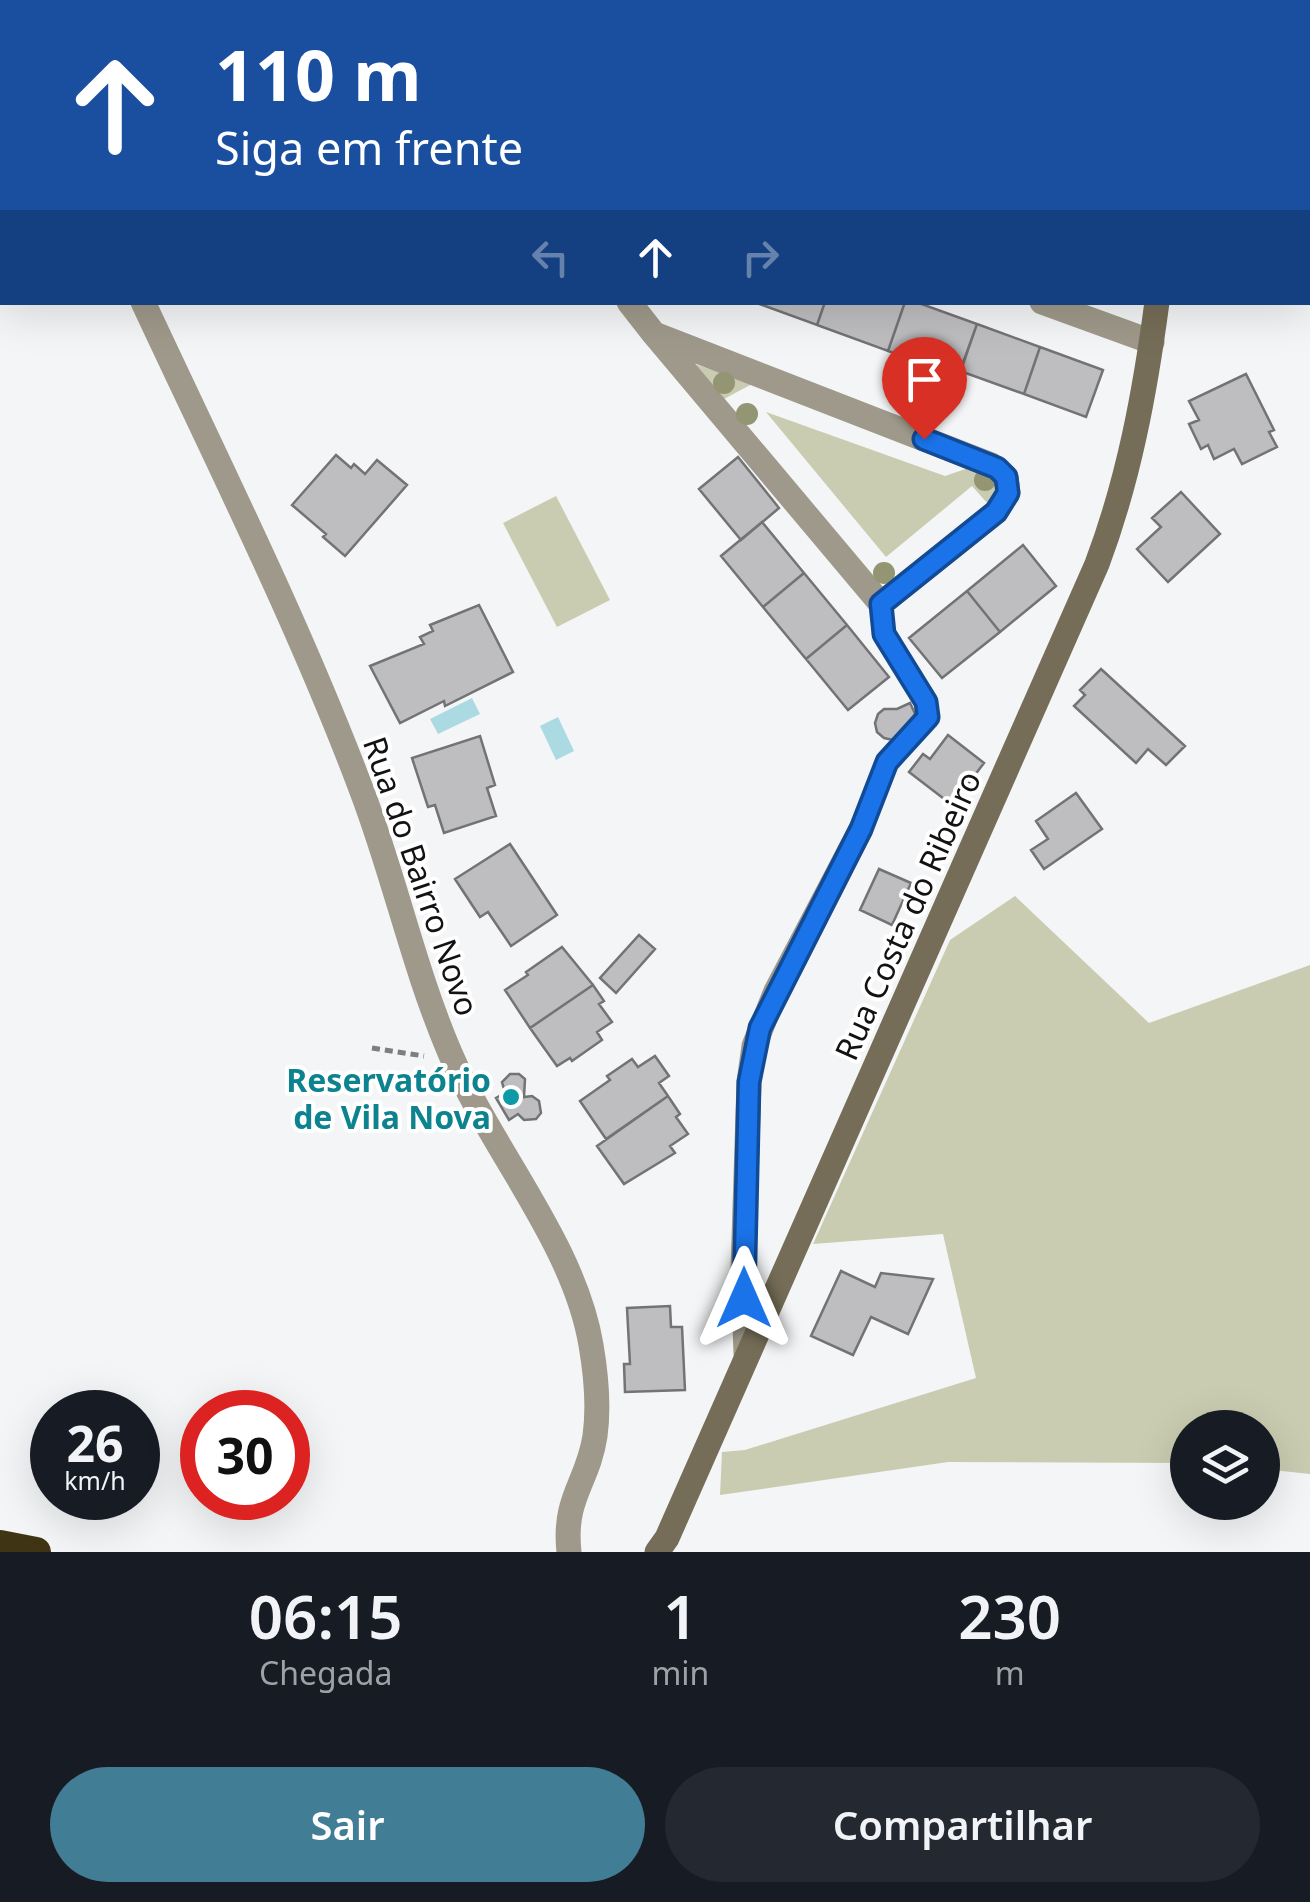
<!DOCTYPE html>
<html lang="pt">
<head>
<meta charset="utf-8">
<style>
	body { margin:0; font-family:"Noto Sans",sans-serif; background:#242831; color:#f1f3f6; height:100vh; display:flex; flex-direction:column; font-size:38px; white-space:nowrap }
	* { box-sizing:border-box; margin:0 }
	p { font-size:32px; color:#9ea1a6 }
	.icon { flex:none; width:55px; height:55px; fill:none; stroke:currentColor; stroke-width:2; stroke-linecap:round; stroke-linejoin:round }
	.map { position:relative; height:1552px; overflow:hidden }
	.sheet { display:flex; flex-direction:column; background:#171b24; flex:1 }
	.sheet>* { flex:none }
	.top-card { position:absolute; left:0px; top:0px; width:1310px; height:305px; box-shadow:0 10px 40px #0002; background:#1a4fa0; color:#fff; overflow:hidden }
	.controls { position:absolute; left:1170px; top:1410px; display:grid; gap:20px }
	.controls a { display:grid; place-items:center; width:110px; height:110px; border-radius:50%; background:#171b24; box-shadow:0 10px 40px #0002; font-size:50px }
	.speed { position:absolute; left:30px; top:1390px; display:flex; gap:20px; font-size:50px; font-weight:700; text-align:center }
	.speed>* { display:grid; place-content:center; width:130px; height:130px; border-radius:50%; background:#171b24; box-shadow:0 10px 40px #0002; line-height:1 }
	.speed small { font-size:25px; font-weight:400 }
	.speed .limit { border:15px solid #d22; background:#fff; color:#111 }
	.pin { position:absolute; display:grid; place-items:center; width:85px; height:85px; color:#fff; margin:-102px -42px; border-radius:50% 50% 50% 0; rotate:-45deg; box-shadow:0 0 10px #0007 }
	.pin .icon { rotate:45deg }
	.me { position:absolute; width:110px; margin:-55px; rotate:0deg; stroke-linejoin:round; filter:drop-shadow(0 0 8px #0008) }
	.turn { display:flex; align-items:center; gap:35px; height:210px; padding:0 50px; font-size:45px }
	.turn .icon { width:130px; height:130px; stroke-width:2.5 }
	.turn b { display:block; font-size:70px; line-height:85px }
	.lanes { display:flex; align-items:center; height:95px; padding:0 50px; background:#0003; justify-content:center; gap:50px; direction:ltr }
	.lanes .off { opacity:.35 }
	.eta { display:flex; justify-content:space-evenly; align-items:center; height:170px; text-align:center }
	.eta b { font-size:60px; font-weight:600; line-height:70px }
	.button { display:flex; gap:20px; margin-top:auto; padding:20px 50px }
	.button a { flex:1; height:115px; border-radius:60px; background:#417d94; color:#fff; font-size:40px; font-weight:600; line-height:115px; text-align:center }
	.button a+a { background:#242831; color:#f1f3f6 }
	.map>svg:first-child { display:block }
	.green { fill:#caccb1 }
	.water { fill:#abdae3 }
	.building { fill:#bebec0; stroke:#737375; stroke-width:2.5 }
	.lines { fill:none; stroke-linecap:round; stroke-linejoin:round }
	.path { stroke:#7d7e7f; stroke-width:5; stroke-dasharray:8 5; stroke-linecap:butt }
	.lane { stroke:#9e998a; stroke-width:12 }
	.street { stroke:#9e998a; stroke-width:25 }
	.secondary { stroke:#756d57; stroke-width:25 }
	.highway { stroke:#3f3515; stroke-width:30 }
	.tree { fill:#949573 }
	.route-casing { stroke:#114b97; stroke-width:25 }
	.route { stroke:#1a73e8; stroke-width:18 }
	.culture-dot { fill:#0f9aa8; stroke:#fff; stroke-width:4 }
	.labels { text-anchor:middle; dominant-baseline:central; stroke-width:8; stroke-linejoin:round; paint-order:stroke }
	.street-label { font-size:32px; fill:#121213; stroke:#fff }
	.culture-label { font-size:32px; font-weight:bold; fill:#0d838f; stroke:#fff; text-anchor:end }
</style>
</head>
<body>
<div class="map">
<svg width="1310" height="1552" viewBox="0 0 1310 1552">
	<rect width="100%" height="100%" fill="#f4f5f6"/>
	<path class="green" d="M695,364L752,384L724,399Z
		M766,412L945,476L980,464L999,483L988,504L972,486L886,557Z
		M556,496L610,600L557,627L503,523Z
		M1015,896L1149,1023L1310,965V1474L1263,1469L1262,1428H1188L1187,1463L948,1462L720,1495L722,1452L745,1450L976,1378L943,1234L813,1244L950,940Z"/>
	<path class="water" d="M472,698L480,714L438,734L430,719Z
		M558,717L574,751L556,760L540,726Z"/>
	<path class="building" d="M1308,190L1310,195L1308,258Z
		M754,302H825L817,325Z
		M825,302H905L888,351L817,325Z
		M905,302H916L977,324L959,376L888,351Z
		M977,324L1040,347L1024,394L960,371Z
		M1040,347L1103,370L1086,417L1024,394Z
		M1246,374L1274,430L1269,432L1277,447L1242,464L1234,449L1214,459L1208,445L1201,449L1189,424L1199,420L1189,401Z
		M336,455L351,468L354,464L365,474L377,460L407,485L345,556L323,537L326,534L292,505Z
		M738,457L779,508L741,540L699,489Z
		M1181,492L1220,534L1168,582L1137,549L1161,527L1152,518Z
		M762,522L804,573L763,607L721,556Z
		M1023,545L1056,586L1000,632L967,591Z
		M804,573L847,625L806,659L763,607Z
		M967,591L1000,632L942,678L909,638Z
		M479,605L513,672L445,706L444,701L400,723L370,666L424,644L420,637L433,631L430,625Z
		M847,625L889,677L848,710L806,659Z
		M1101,669L1185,746L1166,765L1148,749L1136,763L1074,706L1085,695L1080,690Z
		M910,703L919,722L893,740L884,738L877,732L875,723L878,714L884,709H897Z
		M948,735L984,763L952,805L909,772L923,754L930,759Z
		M480,736L495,785L487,788L496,816L444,833L435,805L428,807L412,758Z
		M1076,793L1102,829L1044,869L1031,850L1048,839L1036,821Z
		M510,844L557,915L511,946L488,912L480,917L455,879Z
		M879,869L911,883L892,925L860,910Z
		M639,935L655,949L616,993L600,978Z
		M562,947L593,985L530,1028L505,990L528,975L526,972Z
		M593,985L604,1001L599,1004L612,1022L597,1032L602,1040L572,1061L570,1058L557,1066L530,1028Z
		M655,1056L669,1076L659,1083L668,1096L606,1139L580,1101L610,1080L607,1076L632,1059L638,1067Z
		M510,1074H519L525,1079L524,1097L532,1096L539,1101L541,1113L536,1119L524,1120L518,1114L509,1120L496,1098L505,1093L502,1082Z
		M668,1096L680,1114L676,1117L688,1134L670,1146L675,1153L624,1184L597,1146Z
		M841,1271L875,1287L881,1273L933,1279L908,1334L871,1317L853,1355L811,1336Z
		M670,1306L671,1327H682L685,1390L625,1392L624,1364H630L627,1308Z"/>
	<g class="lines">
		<path class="path" d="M372,1048L424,1056"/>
		<path class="lane" d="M592,0L594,2
			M424,2L427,0
			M861,829L887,762L925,722L929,712L884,634L881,604"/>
		<path class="street" d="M40,0L41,2
			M143,302C219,465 300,626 363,794C395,879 414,969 450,1053C491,1149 574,1243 591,1345C596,1374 599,1407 595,1436C588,1483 563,1497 569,1552
			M629,302L654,334L881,604L996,512L1008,493L1006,477L991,465L654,334
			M1042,302L1152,342
			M746,1354L743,1270L749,1082L754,1046L776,991L861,829"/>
		<path class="secondary" d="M1197,2L1198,0
			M657,1552L667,1538L1097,564C1129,479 1145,392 1157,302"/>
		<path class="highway" d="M0,1545L36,1552"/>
	</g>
	<g class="tree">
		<circle cx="724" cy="383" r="11"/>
		<circle cx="747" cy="414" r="11"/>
		<circle cx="985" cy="480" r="11"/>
		<circle cx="884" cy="573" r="11"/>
	</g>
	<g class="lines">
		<g class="route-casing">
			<path id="route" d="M744,1298L749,1082L760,1028L861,829L887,762L928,717L926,702L884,634L881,604L996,512L1008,493L1006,477L997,468L924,439"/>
		</g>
		<use href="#route" class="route"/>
	</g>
	<circle class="culture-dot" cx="511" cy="1097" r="10"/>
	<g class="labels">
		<g class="street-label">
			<text transform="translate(422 876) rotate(71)">Rua do Bairro Novo</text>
			<text transform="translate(907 915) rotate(-66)">Rua Costa do Ribeiro</text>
		</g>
		<g class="culture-label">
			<text x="491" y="1079">Reservatório<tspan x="491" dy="37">de Vila Nova</tspan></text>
		</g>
	</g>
</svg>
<div class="controls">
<a><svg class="icon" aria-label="layers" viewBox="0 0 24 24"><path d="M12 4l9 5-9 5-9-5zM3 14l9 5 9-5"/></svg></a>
</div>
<div class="speed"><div>26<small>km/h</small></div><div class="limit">30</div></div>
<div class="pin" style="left:924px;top:439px;background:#d93025"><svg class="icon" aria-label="arrive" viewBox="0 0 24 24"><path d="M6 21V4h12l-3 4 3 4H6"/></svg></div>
<svg class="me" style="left:744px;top:1298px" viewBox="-20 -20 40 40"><path d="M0-17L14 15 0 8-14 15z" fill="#1a73e8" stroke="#fff" stroke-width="4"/></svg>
<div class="top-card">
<div class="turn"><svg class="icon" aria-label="ahead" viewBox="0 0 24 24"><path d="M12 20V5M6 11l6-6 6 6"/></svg><div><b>110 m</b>Siga em frente</div></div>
<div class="lanes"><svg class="icon off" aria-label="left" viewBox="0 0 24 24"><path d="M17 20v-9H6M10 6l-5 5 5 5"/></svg><svg class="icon" aria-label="ahead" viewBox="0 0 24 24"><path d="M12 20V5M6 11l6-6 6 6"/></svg><svg class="icon off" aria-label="right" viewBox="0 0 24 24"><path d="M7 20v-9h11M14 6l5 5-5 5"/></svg></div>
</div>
</div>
<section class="sheet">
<div class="eta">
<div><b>06:15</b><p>Chegada</p></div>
<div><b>1</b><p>min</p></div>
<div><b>230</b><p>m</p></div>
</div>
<div class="button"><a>Sair</a><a>Compartilhar</a></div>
</section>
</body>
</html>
